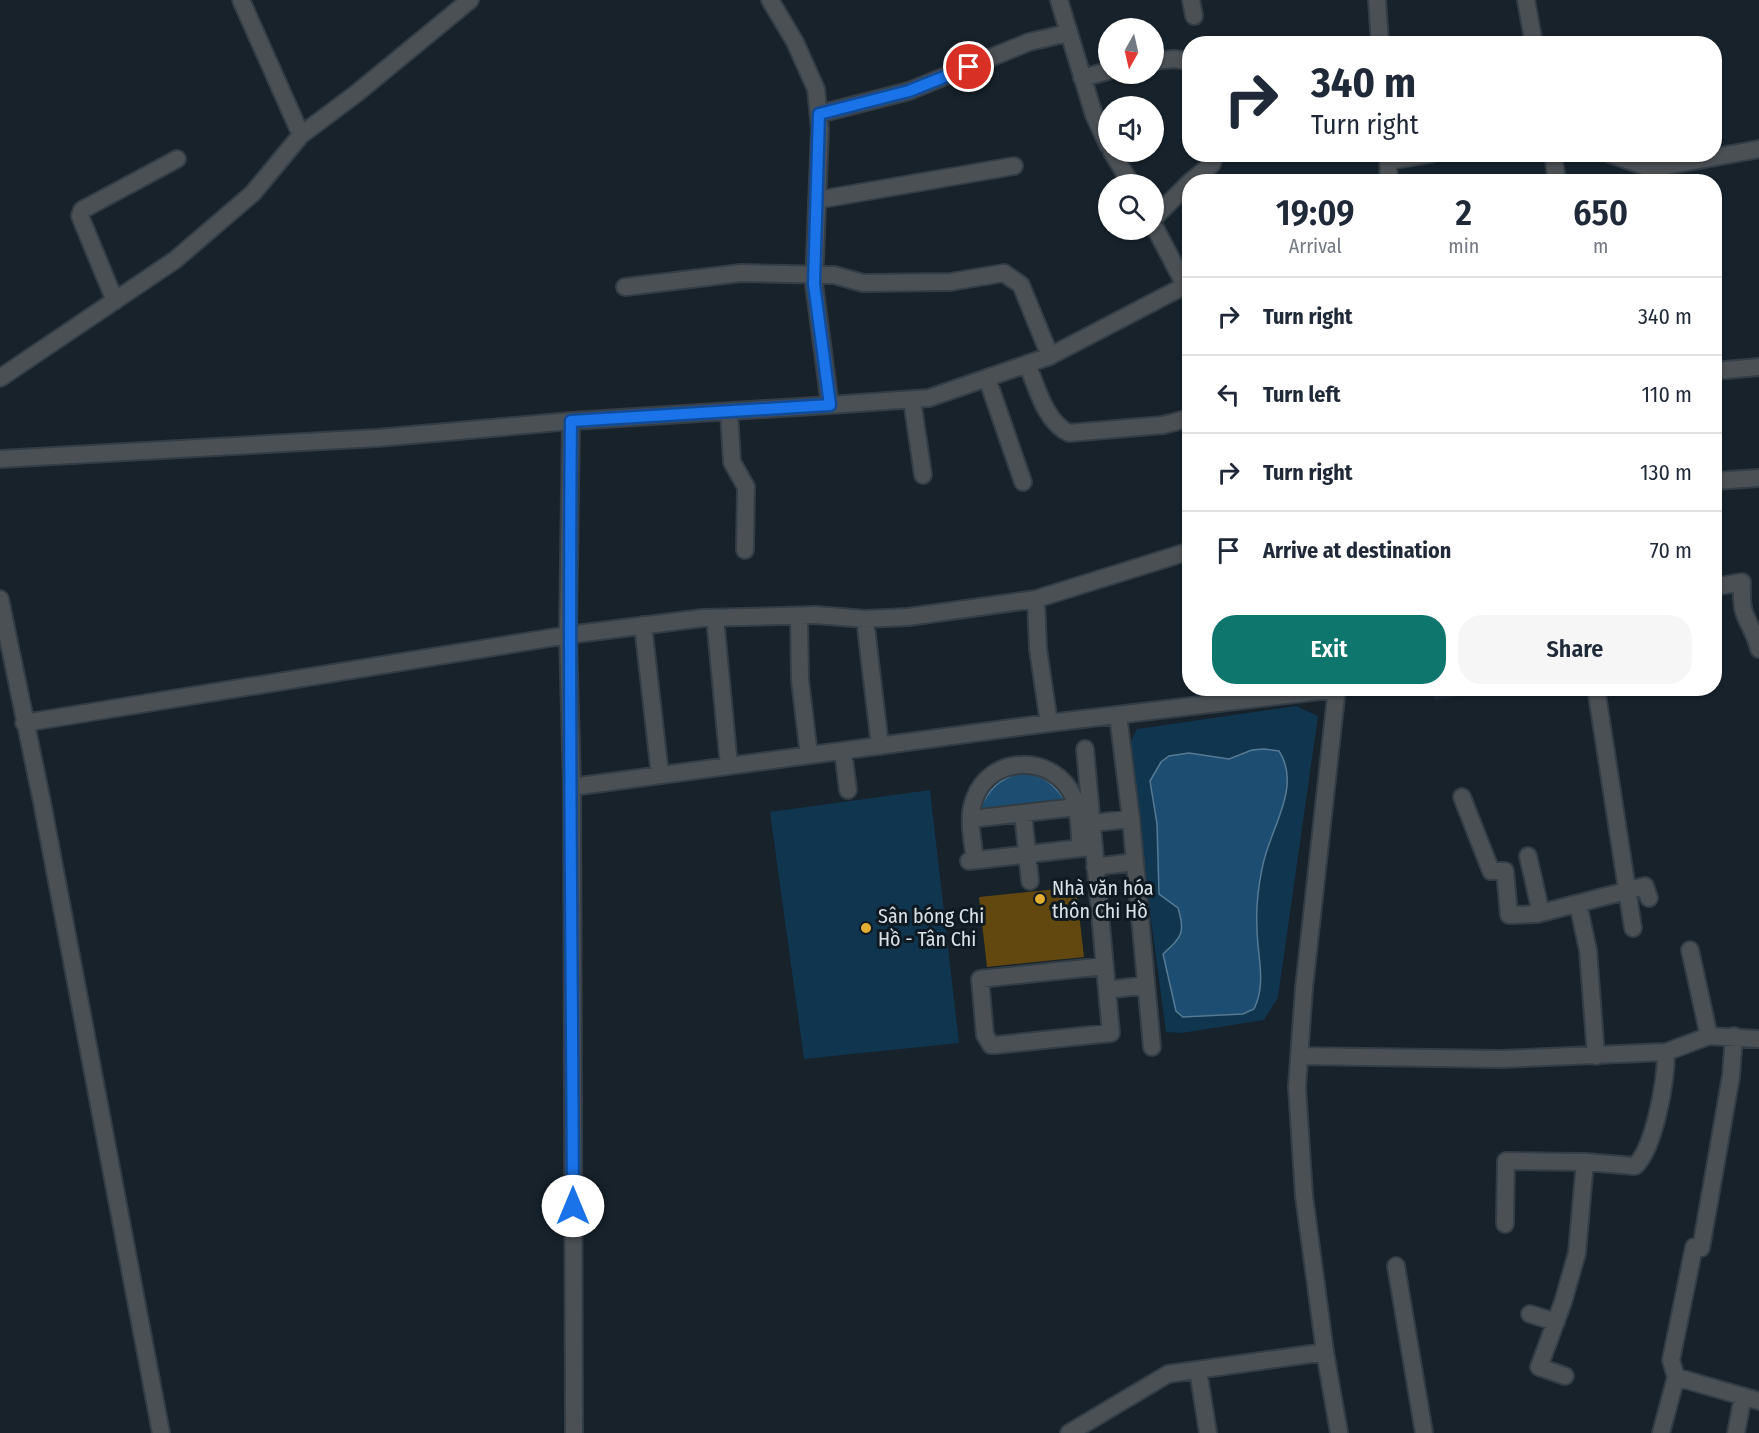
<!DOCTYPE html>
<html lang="en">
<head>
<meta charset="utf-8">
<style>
	body { margin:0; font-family:"Fira Sans Condensed",sans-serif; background:#f6f6f7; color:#1f2937; height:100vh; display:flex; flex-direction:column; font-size:22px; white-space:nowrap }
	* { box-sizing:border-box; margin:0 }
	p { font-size:20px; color:#747a83 }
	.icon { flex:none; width:33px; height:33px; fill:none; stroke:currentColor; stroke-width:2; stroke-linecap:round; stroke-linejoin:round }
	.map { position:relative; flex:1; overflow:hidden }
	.panel { position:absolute; left:1182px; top:174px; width:540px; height:522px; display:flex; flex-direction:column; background:#fff; border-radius:24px; box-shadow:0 2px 4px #0004 }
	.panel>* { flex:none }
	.top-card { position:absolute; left:1182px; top:36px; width:540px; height:126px; border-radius:24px; box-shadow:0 2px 4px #0004; background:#fff; color:#1f2937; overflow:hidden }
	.needle { width:39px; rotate:188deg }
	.buttons { position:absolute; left:1098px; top:18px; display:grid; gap:12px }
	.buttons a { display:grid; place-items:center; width:66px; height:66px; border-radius:50%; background:#fff; box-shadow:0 2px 4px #0004; font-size:30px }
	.pin { position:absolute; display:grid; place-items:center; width:51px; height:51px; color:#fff; margin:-26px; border:3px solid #fff; border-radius:50%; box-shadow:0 2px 6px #0007 }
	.me { position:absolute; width:66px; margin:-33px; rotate:0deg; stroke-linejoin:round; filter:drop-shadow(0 0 4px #0008) }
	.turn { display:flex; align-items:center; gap:21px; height:126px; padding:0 30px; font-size:27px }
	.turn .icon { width:78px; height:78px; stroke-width:2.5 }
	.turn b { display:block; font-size:42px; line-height:51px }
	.eta { display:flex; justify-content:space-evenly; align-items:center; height:102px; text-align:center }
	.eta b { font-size:36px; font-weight:600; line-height:42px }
	.action { display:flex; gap:12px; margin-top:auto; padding:12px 30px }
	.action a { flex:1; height:69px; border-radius:24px; background:#0f766e; color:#fff; font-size:24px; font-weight:600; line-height:69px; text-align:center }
	.action a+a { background:#f6f6f7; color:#1f2937 }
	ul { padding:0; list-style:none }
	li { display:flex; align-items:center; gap:18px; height:78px; padding:0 30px; border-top:2px solid #e0e1e3 }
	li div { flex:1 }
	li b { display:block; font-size:22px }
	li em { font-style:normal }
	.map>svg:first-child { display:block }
	.built { fill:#1d2d3b }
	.green { fill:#10354f }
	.water { fill:#1d4e71; stroke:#567a94; stroke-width:1.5 }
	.building { fill:#62480e }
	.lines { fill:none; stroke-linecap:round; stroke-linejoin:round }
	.minor-casing { stroke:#323d45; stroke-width:20 }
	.minor { stroke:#4b5055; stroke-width:16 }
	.route-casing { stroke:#114b97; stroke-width:15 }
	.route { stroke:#1a73e8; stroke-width:10 }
	.poi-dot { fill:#e4ae35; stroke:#0e1921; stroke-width:2 }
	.labels { text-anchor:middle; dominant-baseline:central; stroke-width:6; stroke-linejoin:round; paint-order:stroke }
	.poi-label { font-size:20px; fill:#dae1e7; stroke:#0e1921; text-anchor:start }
</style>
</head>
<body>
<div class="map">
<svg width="1759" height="1433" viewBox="0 0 1759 1433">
	<rect width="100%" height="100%" fill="#17222b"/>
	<path class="built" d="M1433,689L1508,688V689L1434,700Z"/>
	<path class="green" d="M1296,706L1318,716L1278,997L1264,1020L1182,1033L1166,1032L1128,747L1137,729Z
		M930,790L959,1043L804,1059L770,812Z"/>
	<path class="water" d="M1264,749L1279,751C1303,788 1268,831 1262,869C1258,888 1256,908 1257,928C1257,956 1267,982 1254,1009L1243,1014L1183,1017L1176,1011L1163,954C1181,937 1186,934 1178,908L1159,894L1157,824L1150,781L1161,762L1169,756L1189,753L1229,759L1252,750Z
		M1022,772C1044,775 1053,784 1066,801L978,812C988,790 999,778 1022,772Z"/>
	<path class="building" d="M1076,887L1084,957L987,967L979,897Z"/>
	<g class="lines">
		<g class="minor-casing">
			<path id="minor" d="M241,0L301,135
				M1059,0L1094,115L1108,145
				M1191,0L1194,16
				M1377,0L1380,44
				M1526,0L1534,44
				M1154,61L1174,59L1190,61
				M1082,78L1108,71
				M819,114L909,91L1029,42L1068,33
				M1112,152L1131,184
				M1388,154L1389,182
				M1553,154L1557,182
				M1610,154L1644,166L1660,167L1759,149
				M1388,161L1431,154
				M1190,182L1212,164L1215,154
				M817,200L1014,166
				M1154,218L1190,182
				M1154,226L1185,285
				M625,287L741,273L834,275L863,283L950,282L1004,273L1021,285L1050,356
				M115,301L80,216L82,210L177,159
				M1027,364C1037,387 1045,422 1069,433L1163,425L1190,418
				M1714,371L1759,367
				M0,378L175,260L253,193L301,135L357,93L470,0
				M987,378L1023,482
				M912,400L923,475
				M830,405L929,398L1050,356L1190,283
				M729,412L732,462L746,487L745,550
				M571,421L830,405L814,284L820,129L816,89L795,42L770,0
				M0,459L377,438L571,421L568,635L703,618L816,615L865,619L908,617L1036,599L1190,551
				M1714,481L1759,478
				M1714,587L1742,582C1742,592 1741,603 1744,612C1749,626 1756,635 1759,649
				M0,599L42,802L161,1433
				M1036,599L1038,649L1049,723
				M799,616L800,680L809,755
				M715,618L729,766
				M865,619L880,746
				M643,625L660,775
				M1337,688L1304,988L1297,1087L1304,1196L1325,1352L1339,1433
				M1596,688L1633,928
				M1118,715L1131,819L1152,1047
				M24,723L568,635L572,787L574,1433
				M1085,749L1107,990L1146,985
				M843,751L848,790
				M572,787L1049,723L1337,689
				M1462,797L1491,871H1505L1509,915L1537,914L1645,886L1649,898
				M1023,813L1030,881
				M971,819L1076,807
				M1092,823L1131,819
				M1528,856L1541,913
				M975,860C973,841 967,819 974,800C989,754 1055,753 1074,798C1080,812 1079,832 1081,848
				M969,861L1090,847
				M1095,867L1134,862
				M1578,904L1588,950L1596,1056
				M1690,950L1709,1036
				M1105,966L980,979L985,1035L991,1045H996L1111,1033L1107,990
				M1299,1056L1501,1059L1666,1052L1709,1036L1759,1039
				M1505,1224L1506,1161L1585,1162
				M1396,1266L1424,1433
				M1530,1314L1556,1322
				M1198,1370L1208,1433
				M1565,1376L1539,1367L1563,1302L1577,1253L1585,1162L1635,1166C1655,1147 1666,1080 1666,1052
				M1676,1377L1759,1401
				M1069,1433L1168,1374L1325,1352
				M1661,1433L1676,1377L1671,1360L1694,1247L1701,1248L1731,1076L1734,1036
				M1736,1433L1743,1396"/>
		</g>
		<use href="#minor" class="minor"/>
	</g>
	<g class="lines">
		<g class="route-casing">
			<path id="route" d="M573,1206C572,945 568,683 571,421L830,405L814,284L819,114L909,91L969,67"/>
		</g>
		<use href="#route" class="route"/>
	</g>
	<g class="poi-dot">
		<circle cx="1040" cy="899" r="6"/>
		<circle cx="866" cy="928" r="6"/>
	</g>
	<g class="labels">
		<g class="poi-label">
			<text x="1052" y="888">Nhà văn hóa<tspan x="1052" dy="23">thôn Chi Hồ</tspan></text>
			<text x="878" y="916">Sân bóng Chi<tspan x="878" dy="23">Hồ - Tân Chi</tspan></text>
		</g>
	</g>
</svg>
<div class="buttons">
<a><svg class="needle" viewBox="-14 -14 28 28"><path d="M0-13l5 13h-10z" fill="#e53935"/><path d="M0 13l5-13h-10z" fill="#747a83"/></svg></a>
<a><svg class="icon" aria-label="sound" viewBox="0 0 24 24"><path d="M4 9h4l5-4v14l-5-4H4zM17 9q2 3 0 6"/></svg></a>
<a><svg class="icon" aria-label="search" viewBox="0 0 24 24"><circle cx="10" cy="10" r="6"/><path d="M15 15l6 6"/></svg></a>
</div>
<div class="pin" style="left:969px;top:67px;background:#d93025"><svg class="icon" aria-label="arrive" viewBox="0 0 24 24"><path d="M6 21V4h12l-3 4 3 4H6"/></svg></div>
<svg class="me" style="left:573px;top:1206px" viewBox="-20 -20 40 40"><circle r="19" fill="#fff"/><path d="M0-13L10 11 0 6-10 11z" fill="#1a73e8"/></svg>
<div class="top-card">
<div class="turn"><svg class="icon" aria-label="right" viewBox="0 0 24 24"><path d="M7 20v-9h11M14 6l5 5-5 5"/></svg><div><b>340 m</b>Turn right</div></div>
</div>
<section class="panel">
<div class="eta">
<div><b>19:09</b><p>Arrival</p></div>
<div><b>2</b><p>min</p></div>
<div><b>650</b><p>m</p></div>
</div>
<ul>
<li><svg class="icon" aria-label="right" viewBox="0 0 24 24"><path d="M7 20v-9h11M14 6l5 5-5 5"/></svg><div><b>Turn right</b></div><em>340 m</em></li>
<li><svg class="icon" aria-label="left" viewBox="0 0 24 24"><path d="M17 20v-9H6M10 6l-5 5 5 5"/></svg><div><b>Turn left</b></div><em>110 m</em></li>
<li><svg class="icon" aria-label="right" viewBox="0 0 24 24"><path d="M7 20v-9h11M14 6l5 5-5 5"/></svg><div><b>Turn right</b></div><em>130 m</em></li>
<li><svg class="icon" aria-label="arrive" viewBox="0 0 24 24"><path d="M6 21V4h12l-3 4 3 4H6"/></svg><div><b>Arrive at destination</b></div><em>70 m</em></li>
</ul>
<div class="action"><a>Exit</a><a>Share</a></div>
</section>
</div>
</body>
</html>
